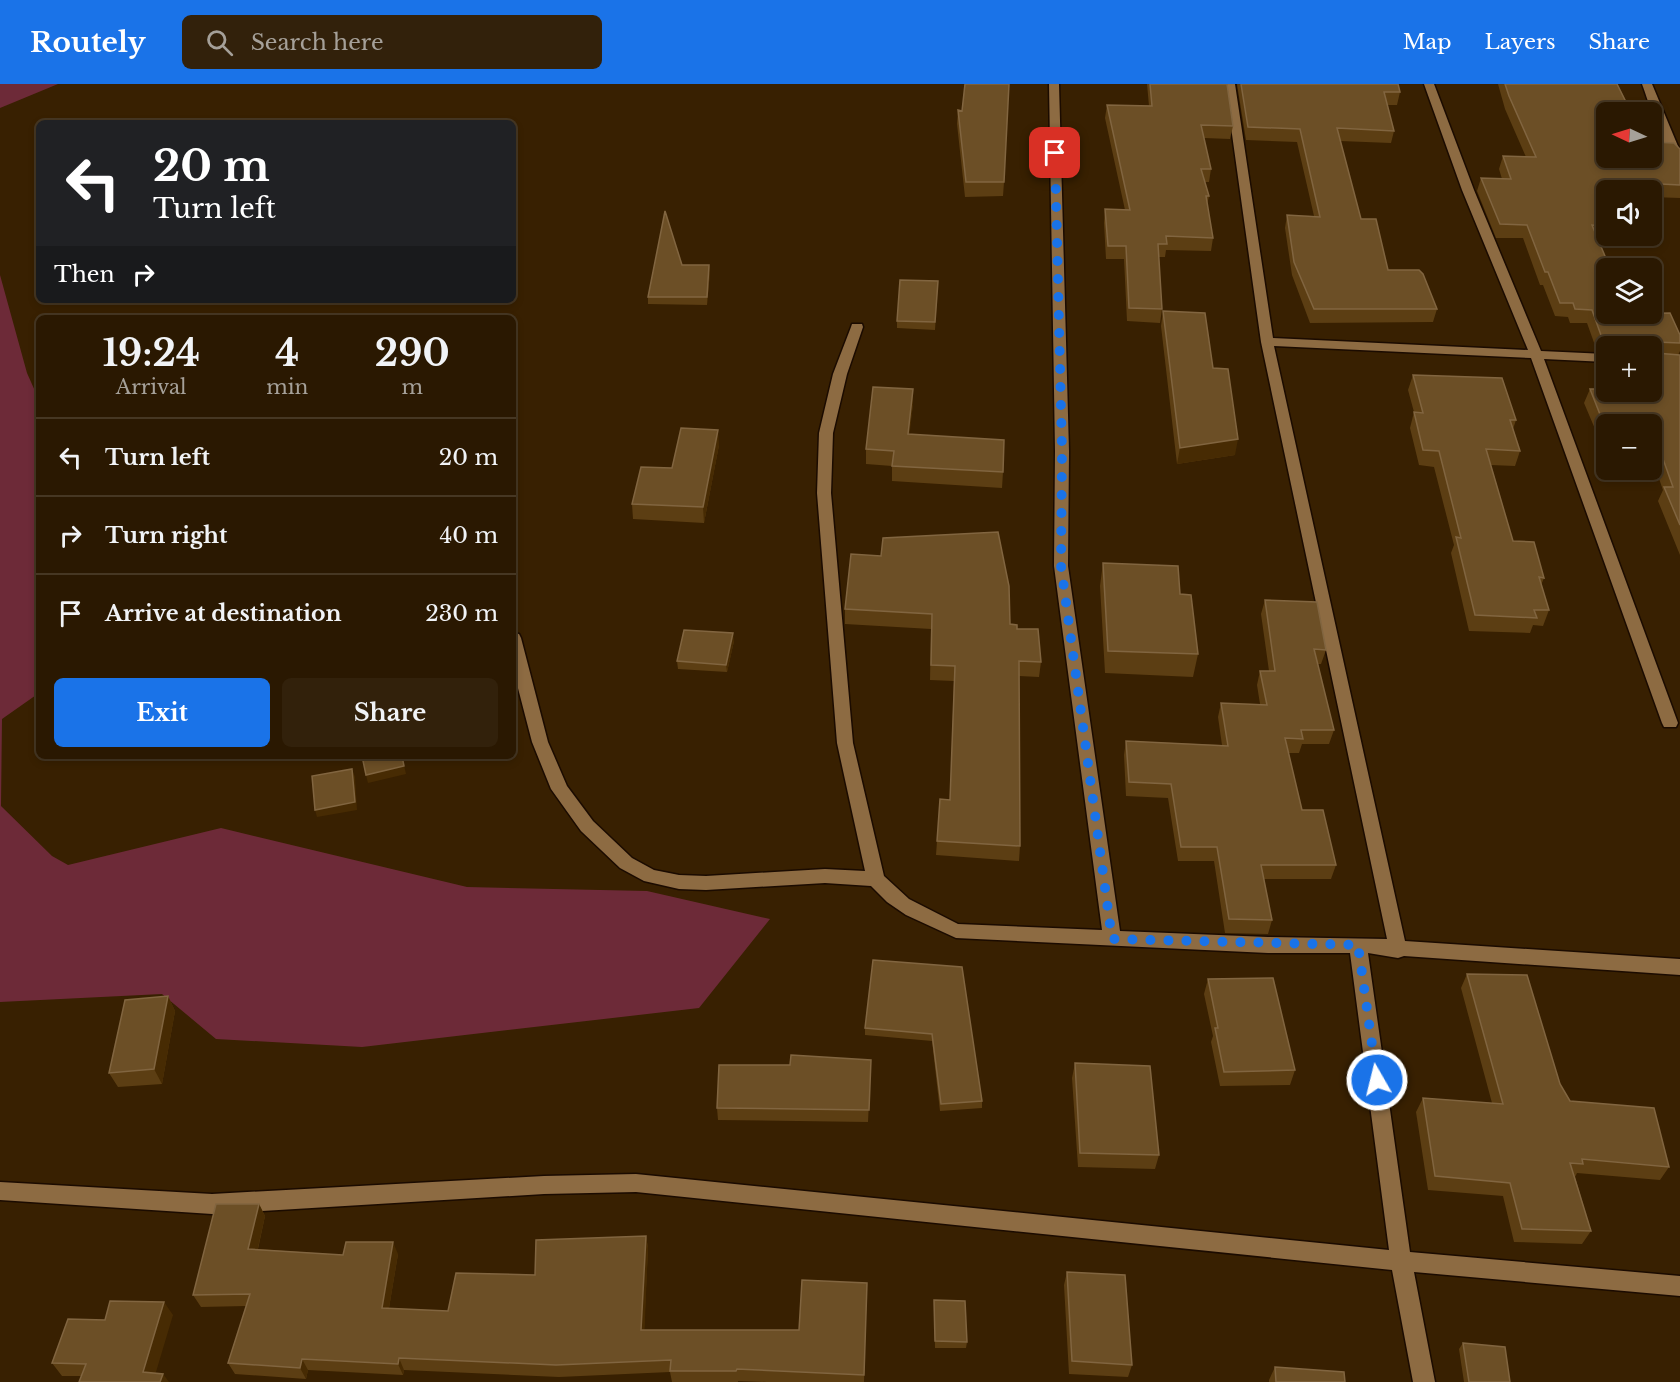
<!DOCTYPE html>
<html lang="en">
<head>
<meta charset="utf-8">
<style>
	body { margin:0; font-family:"Libre Baskerville",serif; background:#32210b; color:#f1f3f6; height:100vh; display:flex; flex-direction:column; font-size:22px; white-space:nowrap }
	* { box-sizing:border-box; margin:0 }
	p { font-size:20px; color:#a5a099 }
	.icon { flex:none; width:33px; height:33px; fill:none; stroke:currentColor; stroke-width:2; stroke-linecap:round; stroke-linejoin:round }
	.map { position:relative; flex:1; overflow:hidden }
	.details { position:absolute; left:36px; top:231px; width:480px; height:444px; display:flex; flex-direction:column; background:#2a1801; border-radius:9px; box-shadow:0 3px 9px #0003,0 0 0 2px #463723 }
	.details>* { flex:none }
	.guide { position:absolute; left:36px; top:36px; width:480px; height:183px; border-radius:9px; box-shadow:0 3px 9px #0003,0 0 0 2px #463723; background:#202124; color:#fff; overflow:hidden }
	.needle { width:39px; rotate:274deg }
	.buttons { position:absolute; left:1596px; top:18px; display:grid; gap:12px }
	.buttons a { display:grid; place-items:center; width:66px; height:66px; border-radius:9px; background:#2a1801; box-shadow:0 3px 9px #0003,0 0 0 2px #463723; font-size:30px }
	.pin { position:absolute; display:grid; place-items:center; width:51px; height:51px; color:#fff; margin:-26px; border-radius:12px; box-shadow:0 3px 9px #0006 }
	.me { position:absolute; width:66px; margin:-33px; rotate:352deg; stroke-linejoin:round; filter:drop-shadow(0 0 4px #0008) }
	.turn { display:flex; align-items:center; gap:21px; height:126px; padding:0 18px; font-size:27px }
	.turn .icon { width:78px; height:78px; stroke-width:2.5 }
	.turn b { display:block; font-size:42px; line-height:51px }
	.then { display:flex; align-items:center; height:57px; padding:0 18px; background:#0003; gap:12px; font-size:22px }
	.eta { display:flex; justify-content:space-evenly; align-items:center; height:102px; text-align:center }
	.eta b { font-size:36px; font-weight:700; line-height:42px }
	.primary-button { display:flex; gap:12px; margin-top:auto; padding:12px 18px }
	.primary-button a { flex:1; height:69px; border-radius:9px; background:#1a73e8; color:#fff; font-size:24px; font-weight:700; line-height:69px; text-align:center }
	.primary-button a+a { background:#32210b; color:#f1f3f6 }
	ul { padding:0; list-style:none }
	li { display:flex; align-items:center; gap:18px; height:78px; padding:0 18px; border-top:2px solid #463723 }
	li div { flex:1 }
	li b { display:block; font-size:22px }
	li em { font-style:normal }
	header { display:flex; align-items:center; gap:36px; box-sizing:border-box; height:84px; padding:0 30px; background:#1a73e8; color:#fff }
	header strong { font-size:28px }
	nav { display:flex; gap:33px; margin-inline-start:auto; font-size:21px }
	.search { width:420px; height:54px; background:#32210b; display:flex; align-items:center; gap:15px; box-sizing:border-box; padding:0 21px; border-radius:9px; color:#a5a099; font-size:22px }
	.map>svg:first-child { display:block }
	.green { fill:#6d2a38 }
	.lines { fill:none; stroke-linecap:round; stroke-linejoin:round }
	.minor-casing { stroke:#1b0b00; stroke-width:3 }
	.minor { fill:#8d6b42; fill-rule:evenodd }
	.wall { fill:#5c3e13 }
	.shaded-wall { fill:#472b03 }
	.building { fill:#6c4f26; stroke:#816540; stroke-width:1.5 }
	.route { stroke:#1a73e8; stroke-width:10; stroke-dasharray:0 18 }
</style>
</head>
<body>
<header>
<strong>Routely</strong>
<div class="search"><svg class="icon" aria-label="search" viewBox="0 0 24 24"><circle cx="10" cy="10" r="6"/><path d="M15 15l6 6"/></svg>Search here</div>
<nav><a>Map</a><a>Layers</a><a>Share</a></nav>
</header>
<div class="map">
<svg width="1680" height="1298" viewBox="0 0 1680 1298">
	<rect width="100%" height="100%" fill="#382001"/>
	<path class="green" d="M0,0H58L0,24Z
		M0,191L27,289L39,316V609L2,635L1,722L52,772L68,781L221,744L467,803L647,807L770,835L699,924L362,963L216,955L162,910L0,918Z"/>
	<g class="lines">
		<g class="minor-casing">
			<path id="minor" d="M1049,0H1059L1069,367L1068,482L1120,847L1268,853L1387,855L1261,258L1225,0H1235L1273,254L1528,266L1462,106L1424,0H1434L1474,106L1541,267L1606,270V278L1544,275L1678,639L1676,643H1664L1662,639L1531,274L1274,262L1405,857L1680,875V891L1404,872L1398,874L1368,869L1410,1168L1680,1192V1212L1414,1188L1435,1298H1413L1392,1186L636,1108L544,1110L212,1130L0,1116V1098L212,1110L544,1092L636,1090L1389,1166L1350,869H1268L956,854L906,831L887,818L871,802L825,799L706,806L679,805L644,797L620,784L581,747L551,705L532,658L513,585V549L519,550L521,554L548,658L567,702L593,737L632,774L654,786L679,791L706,792L825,785L865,787L837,659L817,409L819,349L833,290L851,243L852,240H862L863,243L847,290L833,349L831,409L853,659L884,792L909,815L958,840L1102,846L1054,482L1055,367Z
				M1642,0H1652L1680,67V81C1666,76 1648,16 1642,0Z"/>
		</g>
		<use href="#minor" class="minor"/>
	</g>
	<path class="wall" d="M1147,0H1227L1233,42L1230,55L1204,54L1211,85L1209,98H1205L1209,112L1207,121L1213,154L1211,167L1166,166L1165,173H1159L1162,225L1160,239L1127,237L1124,175H1106L1104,139L1105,125L1125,126L1105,34L1107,21L1149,22Z
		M1237,0H1398L1400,8L1397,21H1387L1394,47L1391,59L1340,57L1361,135L1388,186L1437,225L1433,238L1310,239L1292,191L1285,144L1287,131L1314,132L1297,58L1246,56Z
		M1498,0H1617L1606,74L1680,65V114L1652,113V106H1606V152H1652V124L1661,145L1655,159L1598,155L1606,230L1680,251V267L1678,271H1680V471L1658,417L1663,406L1652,375V340H1606V352H1598L1584,319L1590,305L1652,308V262H1606V295L1601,280L1606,268L1597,267L1587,239H1570L1568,233L1555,232L1543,201H1540L1523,154H1496L1477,107L1481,94L1502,95L1499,85L1503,72L1526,73L1505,25Z
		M958,26L1004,98L1003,112L965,113L957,40Z
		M682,181H709L710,188L707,221L648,220V213Z
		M938,197L935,246L897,244V237Z
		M1163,227L1213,284L1235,371L1177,380L1161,242Z
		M1413,291L1516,336L1513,345L1520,367L1515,382L1491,381L1513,457L1544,494L1541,501L1549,526L1543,542L1533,541L1530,549L1469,547L1451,469L1454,461L1434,383L1419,381L1410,344L1414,328L1408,306Z
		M913,320L909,350L1003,388L1002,404L892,397V382L866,380V365Z
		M719,361L704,439L633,435L632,420Z
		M851,470L1010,540L1017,545L1041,578L1039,593L1019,592L1020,762L1019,777L936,771L940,715L950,716L954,597L930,596L931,545L845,540V525Z
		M1103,479L1180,510L1198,570L1193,593L1105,589L1100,502Z
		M1265,516L1326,566L1321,580H1318L1334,646L1329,660H1302L1299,669H1288L1302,726L1336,781L1331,795H1264L1272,836L1268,850L1225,849L1214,777H1178L1168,714L1126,712L1124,671L1126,657L1222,661L1218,633L1221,619L1260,620L1257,601L1260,587H1269L1261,530Z
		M734,557L727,588L678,585L677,577Z
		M962,883L982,1017V1024L940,1027L932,957L865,951V944Z
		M1467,890L1560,1000L1570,1017L1669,1083L1660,1096L1577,1089L1575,1093L1591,1147L1582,1160L1514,1158L1503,1112L1428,1106L1416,1028L1423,1014L1492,1019L1461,904Z
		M1208,895L1295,986L1290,1001L1220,1002L1211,958L1213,952L1204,910Z
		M168,912L175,927L162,1000L118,1003L109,989Z
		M871,976L868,1038L718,1036L717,1024L790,981Z
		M1075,979L1159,1071L1155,1085L1078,1083L1072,994Z
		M259,1120L265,1132L258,1165L343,1171L398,1170L389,1224L448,1227L535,1191L646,1152L648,1164L644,1246H799L867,1199L864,1298H767L738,1297V1298H672L670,1288L559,1293L404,1286L403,1291L308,1286L306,1295L235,1290L228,1279L246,1222L201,1223L193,1211Z
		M1067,1188L1132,1281L1128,1293L1069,1290L1064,1201Z
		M934,1216L967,1258L966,1264H935Z
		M173,1231L81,1292H62L52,1279L105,1236Z
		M1463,1259L1510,1298H1464L1459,1265Z
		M1275,1283L1345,1298H1269V1296Z"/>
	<path class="shaded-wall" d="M709,181L710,188L707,221V213Z
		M913,305V320L908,365V350Z
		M718,346L719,361L704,439L703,423Z
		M1238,355L1235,371L1177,380L1180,364Z
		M733,549L734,557L727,588L726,581Z
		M402,672L406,690L368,699L366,691Z
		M352,685L355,693L357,726L317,733L315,726Z
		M168,912L175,927L162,1000L154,985Z
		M259,1120L265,1132L255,1177L248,1165Z
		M646,1152L648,1164L644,1258L641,1246Z
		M393,1158L398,1170L387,1236L382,1224Z
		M164,1218L173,1231L153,1298L143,1288Z
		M399,1274L404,1286L403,1291L398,1280Z
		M302,1275L308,1286L306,1295L300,1284Z
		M163,1290L169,1298H160Z"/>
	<path class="building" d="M965,0H1009L1004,98H966L958,26L962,27Z
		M1150,0H1227L1233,42L1201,41L1211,85H1201L1209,112H1206L1213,154L1166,152L1167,160H1158L1162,225L1129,224L1126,162H1108L1105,125L1130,126L1107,21L1152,22Z
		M1241,0H1398L1400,8H1384L1394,47L1337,44L1361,135H1376L1388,186H1419L1423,190L1437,225H1314L1294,178L1287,131L1320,133L1300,45L1248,43Z
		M1505,0H1617L1631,28H1606V74H1652V58L1674,59L1680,65V101L1641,99L1644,106H1606V142L1592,141L1610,184H1606V230L1670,229L1680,251V259L1656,258V269L1680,271V441L1664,403H1673L1652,344V340L1603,338L1590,305H1606V308H1652V262H1613V255L1602,254L1592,226L1575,225L1573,219H1560L1548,188H1545L1527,141L1500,140L1481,94L1511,95L1503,72L1536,73L1509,12Z
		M1652,124L1661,145H1652Z
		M665,127L682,181H709L707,213H648Z
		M900,196L938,197L935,238L897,237Z
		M1163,227L1205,229L1213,284L1228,285L1238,355L1180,364Z
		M1413,291L1502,294L1516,336H1510L1520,367L1486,365L1513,457L1534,458L1544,494L1539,493L1549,526H1534L1537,534L1475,531L1456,453L1461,454L1439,367L1423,366L1414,328L1423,329Z
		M873,303L913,305L908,350L1004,356L1003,388L892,382L894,367L866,365Z
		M681,344L718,346L703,423L632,420L641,383L672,384Z
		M998,448L1009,502L1010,540L1017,541V545H1038L1041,578L1019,577L1020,762L937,757L940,715L950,716L955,582L931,581L932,530L845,525L851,470L881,472L883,454Z
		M1103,479L1178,482L1180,510L1191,511L1198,570L1108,567Z
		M1265,516L1317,518L1326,566L1314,565L1334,646H1301L1303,655L1285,654L1302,726H1323L1336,781H1261L1272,836L1229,835L1217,763H1181L1171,700L1129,698L1126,657L1228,662L1221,619L1267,621L1260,587H1275Z
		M684,546L733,549L726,581L677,577Z
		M362,672H402L404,682L366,691Z
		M352,685L355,718L315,726L312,692Z
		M873,876L962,883L982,1017L941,1020L932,950L865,944Z
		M1467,890L1527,891L1560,1000L1570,1017L1654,1024L1669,1083L1582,1075L1583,1080L1570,1079L1591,1147L1522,1145L1510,1099L1435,1092L1423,1014L1503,1020Z
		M1273,894L1295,986L1224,988L1215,944H1218L1208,895Z
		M168,912L154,985L109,989L125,916Z
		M791,971L871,976L869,1026L717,1024L719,981H790Z
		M1075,979L1150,982L1159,1071L1080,1069Z
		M216,1120H259L248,1165L343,1171L346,1158H393L382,1224L448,1227L456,1189L535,1191L536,1156L646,1152L641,1246H799L802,1196L867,1199L864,1291L737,1285L736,1287H670L671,1276L556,1281L399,1274L398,1280L302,1275L300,1284L228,1279L250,1210L193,1211Z
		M1067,1188L1125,1191L1132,1281L1072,1277Z
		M934,1216L965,1217L967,1258L935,1257Z
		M110,1217L164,1218L143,1288L163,1290L160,1298H79L86,1280L52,1279L68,1235L105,1236Z
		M1463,1259L1505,1263L1510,1298H1469Z
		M1275,1283L1344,1288L1345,1298H1276Z"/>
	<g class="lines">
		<path class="route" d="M1055,69L1062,367L1061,482L1112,855L1358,861L1377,996"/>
	</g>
</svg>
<div class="buttons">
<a><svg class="needle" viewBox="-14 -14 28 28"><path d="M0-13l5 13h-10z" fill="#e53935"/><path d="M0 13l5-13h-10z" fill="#a5a099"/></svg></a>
<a><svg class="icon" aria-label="sound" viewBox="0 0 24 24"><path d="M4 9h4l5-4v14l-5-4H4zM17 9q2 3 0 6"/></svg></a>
<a><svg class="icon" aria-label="layers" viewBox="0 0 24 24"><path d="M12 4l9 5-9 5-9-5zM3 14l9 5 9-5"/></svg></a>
<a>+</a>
<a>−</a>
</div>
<div class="pin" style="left:1055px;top:69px;background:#d93025"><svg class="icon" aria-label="arrive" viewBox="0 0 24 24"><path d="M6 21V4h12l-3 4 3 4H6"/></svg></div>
<svg class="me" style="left:1377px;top:996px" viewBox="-20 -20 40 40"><circle r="17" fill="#1a73e8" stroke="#fff" stroke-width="3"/><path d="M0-11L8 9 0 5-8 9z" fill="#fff"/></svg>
<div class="guide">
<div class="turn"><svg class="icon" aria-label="left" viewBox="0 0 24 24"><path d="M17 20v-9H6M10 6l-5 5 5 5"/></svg><div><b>20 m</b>Turn left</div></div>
<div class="then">Then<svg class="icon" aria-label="right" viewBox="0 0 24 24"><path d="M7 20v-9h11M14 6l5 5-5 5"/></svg></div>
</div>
<section class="details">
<div class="eta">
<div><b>19:24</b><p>Arrival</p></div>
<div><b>4</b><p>min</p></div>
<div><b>290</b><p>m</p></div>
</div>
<ul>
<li><svg class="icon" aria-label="left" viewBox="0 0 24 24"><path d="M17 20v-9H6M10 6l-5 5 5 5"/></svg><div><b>Turn left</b></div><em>20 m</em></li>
<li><svg class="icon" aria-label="right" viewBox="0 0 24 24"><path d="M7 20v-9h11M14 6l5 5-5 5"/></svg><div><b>Turn right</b></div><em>40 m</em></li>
<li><svg class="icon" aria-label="arrive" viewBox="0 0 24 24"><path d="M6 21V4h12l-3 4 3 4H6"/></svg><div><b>Arrive at destination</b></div><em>230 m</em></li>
</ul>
<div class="primary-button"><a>Exit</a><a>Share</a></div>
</section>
</div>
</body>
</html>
